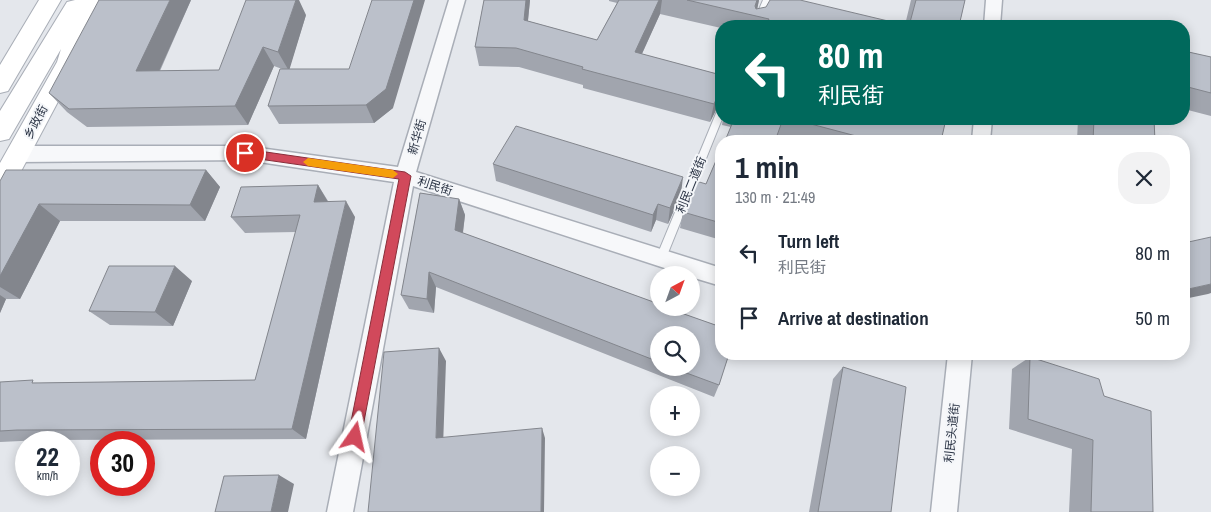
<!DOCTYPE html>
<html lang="en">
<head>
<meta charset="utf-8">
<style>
	body { margin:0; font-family:"Archivo Narrow","Noto Sans SC",sans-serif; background:#f2f2f3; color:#1f2937; height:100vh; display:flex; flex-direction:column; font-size:19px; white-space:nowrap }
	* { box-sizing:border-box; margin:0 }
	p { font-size:16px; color:#747a83 }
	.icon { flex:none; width:28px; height:28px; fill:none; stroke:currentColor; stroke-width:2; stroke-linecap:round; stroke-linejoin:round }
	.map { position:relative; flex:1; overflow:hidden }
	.details { position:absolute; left:715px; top:135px; width:475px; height:225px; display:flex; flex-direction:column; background:#fff; border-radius:20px; box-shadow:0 2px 12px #0003 }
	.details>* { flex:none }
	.banner { position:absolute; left:715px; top:20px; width:475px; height:105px; border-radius:20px; box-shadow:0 2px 12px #0003; background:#00695c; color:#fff; overflow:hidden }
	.needle { width:32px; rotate:41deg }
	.tools { position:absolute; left:650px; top:266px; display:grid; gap:10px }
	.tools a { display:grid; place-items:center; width:50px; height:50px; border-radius:50%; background:#fff; box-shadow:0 2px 12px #0003; font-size:25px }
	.speed { position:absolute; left:15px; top:431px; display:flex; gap:10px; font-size:25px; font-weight:700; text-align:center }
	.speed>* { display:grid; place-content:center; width:65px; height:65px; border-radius:50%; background:#fff; box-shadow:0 2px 12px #0003; line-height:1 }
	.speed small { font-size:12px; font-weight:400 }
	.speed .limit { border:8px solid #d22; background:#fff; color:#111 }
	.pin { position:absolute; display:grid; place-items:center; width:42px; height:42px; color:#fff; margin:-21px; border:2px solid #fff; border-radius:50%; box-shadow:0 1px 5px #0007 }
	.me { position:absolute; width:55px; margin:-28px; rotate:11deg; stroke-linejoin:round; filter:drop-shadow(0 0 4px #0008) }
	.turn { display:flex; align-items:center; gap:18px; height:105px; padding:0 20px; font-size:22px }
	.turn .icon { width:65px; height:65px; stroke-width:2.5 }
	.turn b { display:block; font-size:35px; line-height:42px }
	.round { display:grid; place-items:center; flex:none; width:52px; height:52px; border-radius:20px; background:#f2f2f3 }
	.head { display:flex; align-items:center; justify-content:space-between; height:85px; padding:0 20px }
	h1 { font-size:30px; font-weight:800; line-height:38px }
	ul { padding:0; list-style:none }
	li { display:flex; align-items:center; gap:15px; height:65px; padding:0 20px }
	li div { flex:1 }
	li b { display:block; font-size:19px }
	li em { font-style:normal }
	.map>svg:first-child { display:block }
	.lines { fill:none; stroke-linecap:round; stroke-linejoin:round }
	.service-casing { stroke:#a9aeb7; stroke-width:2 }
	.minor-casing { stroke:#a9aeb7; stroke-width:3 }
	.secondary-casing { stroke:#a9aeb7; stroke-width:2 }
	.service { fill:#f7f8fa; fill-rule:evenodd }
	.minor { fill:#f7f8fa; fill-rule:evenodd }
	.secondary { fill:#fff; fill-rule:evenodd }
	.wall { fill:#a1a5ae; fill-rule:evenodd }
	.shaded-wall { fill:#83868d }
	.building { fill:#bbc0ca; stroke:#83868d }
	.route { fill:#d1495b; stroke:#882f3b }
	.slow { fill:#f59e0b }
	.labels { text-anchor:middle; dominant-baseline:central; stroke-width:4; stroke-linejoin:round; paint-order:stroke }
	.street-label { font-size:12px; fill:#2b3445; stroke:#f4f6f9 }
</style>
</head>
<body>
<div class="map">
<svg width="1211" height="512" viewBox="0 0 1211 512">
	<rect width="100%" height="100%" fill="#e4e7ec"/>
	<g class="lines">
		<g class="service-casing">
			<path id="service" d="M763,0H771L760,26H752Z
				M721,108L722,119L666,258L665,261L661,262L657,261L656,258L717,111Z"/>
		</g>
		<g class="minor-casing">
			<path id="minor" d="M449,0H465L416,172L721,268V286L691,277V275H686L413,186L353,512H327L394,182L245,160L19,162L12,159L9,154L12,149L19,146H245L398,167Z
				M986,0H1002L1000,26H984Z
				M974,119H992L990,141H972Z
				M948,354H972L957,512H931Z"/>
		</g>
		<g class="secondary-casing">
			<path id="secondary" d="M39,0H61L8,91L0,93V65Z
				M75,0H99L79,62L9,194L0,197V163L57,62L61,49L9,139L0,141V111L67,2Z"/>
		</g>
		<use href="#service" class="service"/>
		<use href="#minor" class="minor"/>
		<use href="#secondary" class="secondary"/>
	</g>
	<path class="wall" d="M191,0L160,71L219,70L306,15L289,69L393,108L374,123L279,124L268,106L282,69L274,66L248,125L87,127L67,112L49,93Z
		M484,0H530L528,21L597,40L617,3L609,1V0H759L757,9L905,25L911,0H965L959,26H721V28L660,14L642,54L721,75L716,110L710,122L583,88V85L519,67L479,66L475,47Z
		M1184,51L1211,57V116L1184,109Z
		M723,119H946L941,141H802L778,135L731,127L722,125Z
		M1078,119H1154L1155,141H1077Z
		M721,149V240L680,228L683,212L706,184Z
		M493,164L681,194L668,224L656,220L651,232L496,181Z
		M206,170L220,187L205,221H60L20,299H6L0,313V181Z
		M318,185L328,201L355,217L306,439L42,440L0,442V382L39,383L255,380L296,232L245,233L231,217Z
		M420,193L459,199L465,215L463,233L659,304V308H667L721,327V354H729L719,385L714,397L436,287L434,313L409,309L401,295ZM659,335H691V368H659Z
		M192,281L173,326L110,325L89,311Z
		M1030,357L1104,396L1153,512H1069L1072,449L1009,429L1012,369Z
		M843,367L891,512H809L833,379Z"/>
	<path class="shaded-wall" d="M170,0H191L151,89L136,71Z
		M296,0H299L306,15L289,71L278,52Z
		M414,0H425L393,108L374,123L366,105Z
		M526,0H530L526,39L524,20Z
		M659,0H662L660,14L634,71L635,52Z
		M757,0H759L757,10L755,6Z
		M263,47L274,66L248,125L235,106Z
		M721,90V107L716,110L710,122L714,104L720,91Z
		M206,170L220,187L205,221L190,205Z
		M683,177L681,194L668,224L670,208Z
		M318,185L328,202H314Z
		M459,199L465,215L461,246L455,230Z
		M346,201L355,217L306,439L292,429Z
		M39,204L60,221L20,299L0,287V276Z
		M658,204L656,220L651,232L653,215Z
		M175,266L192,281L173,326L155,312Z
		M429,272L436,287L434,313L427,299Z
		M1211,284V293L1208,294L1184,299V290Z
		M0,295L6,299L0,313Z
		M439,348L446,361L443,447L436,438Z
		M542,428L545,438L544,512H541Z
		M279,475L294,484L288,512H271Z"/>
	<path class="building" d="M99,0H170L136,71L219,70L246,0H296L278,52L263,47L235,106L69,109L49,93Z
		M372,0H414L386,89L366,105L268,106L280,69H349Z
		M484,0H526L524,20L597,40L619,0H659L635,52L721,75V90L720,91L714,104L582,69L583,67L516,48L475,47Z
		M687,0H757L755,6L756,9L766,7L770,0H800L909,26L916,0H965L959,26H766L769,19Z
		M1184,51L1211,57V93L1184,86Z
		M734,119H783L775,141H725Z
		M792,119H946L941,141H875Z
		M1094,119H1154L1155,141H1093Z
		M516,126L683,177L670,208L658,204L653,215L493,164Z
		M721,149V223L683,212L696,181L706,184Z
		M6,170H206L190,205L39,204L0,276V181Z
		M318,185L314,202L346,201L292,429L17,430L0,431V382L33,380L32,383L255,380L300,215L231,217L241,187Z
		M420,193L459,199L455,230L659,304V308H667L721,327V354H729L719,385L673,368H691V335H659V362L429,272L427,299L401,295Z
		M1211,237V284L1184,290V243Z
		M109,266H175L155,312L89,311Z
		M439,348L436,438L542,428L541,512H368L384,352Z
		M1030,357L1099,379L1104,396L1151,411L1153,512H1091L1093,440L1028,419Z
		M843,367L906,387L891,512H818Z
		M279,475L271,512H215L224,476Z"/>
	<path class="route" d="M245,149L405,172L411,176L361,437L359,442L355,444L350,442L348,437L399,179L245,157L240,153Z"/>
	<path class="slow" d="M308,158L393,170L398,174L393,178L308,166L303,162Z"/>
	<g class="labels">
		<g class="street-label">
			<text transform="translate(36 122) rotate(-62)">乡政街</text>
			<text transform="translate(417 137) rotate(-74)">新华街</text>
			<text transform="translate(691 185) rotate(-68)">利民二道街</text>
			<text transform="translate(435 186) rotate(18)">利民街</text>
			<text transform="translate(952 433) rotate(-84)">利民头道街</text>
		</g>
	</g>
</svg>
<div class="tools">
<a><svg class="needle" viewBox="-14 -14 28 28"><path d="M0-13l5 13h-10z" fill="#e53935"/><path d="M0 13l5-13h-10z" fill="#747a83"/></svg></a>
<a><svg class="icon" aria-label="search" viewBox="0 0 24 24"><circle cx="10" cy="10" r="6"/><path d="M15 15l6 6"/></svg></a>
<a>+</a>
<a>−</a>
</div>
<div class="speed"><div>22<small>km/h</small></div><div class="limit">30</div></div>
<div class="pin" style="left:245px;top:153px;background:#d93025"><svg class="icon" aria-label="arrive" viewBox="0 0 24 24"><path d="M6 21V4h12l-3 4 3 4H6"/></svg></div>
<svg class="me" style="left:355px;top:437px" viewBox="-20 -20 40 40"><path d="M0-17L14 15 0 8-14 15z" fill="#d1495b" stroke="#fff" stroke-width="4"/></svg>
<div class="banner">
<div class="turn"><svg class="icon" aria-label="left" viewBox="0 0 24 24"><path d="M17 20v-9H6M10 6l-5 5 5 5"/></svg><div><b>80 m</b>利民街</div></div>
</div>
<section class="details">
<div class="head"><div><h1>1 min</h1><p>130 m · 21:49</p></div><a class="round"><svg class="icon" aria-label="close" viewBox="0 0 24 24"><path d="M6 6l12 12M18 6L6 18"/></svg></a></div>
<ul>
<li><svg class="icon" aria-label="left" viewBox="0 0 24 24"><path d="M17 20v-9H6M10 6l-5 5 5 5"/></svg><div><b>Turn left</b><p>利民街</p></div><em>80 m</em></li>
<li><svg class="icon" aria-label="arrive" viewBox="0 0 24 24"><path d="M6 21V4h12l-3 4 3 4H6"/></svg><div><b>Arrive at destination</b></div><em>50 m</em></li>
</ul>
</section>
</div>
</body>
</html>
